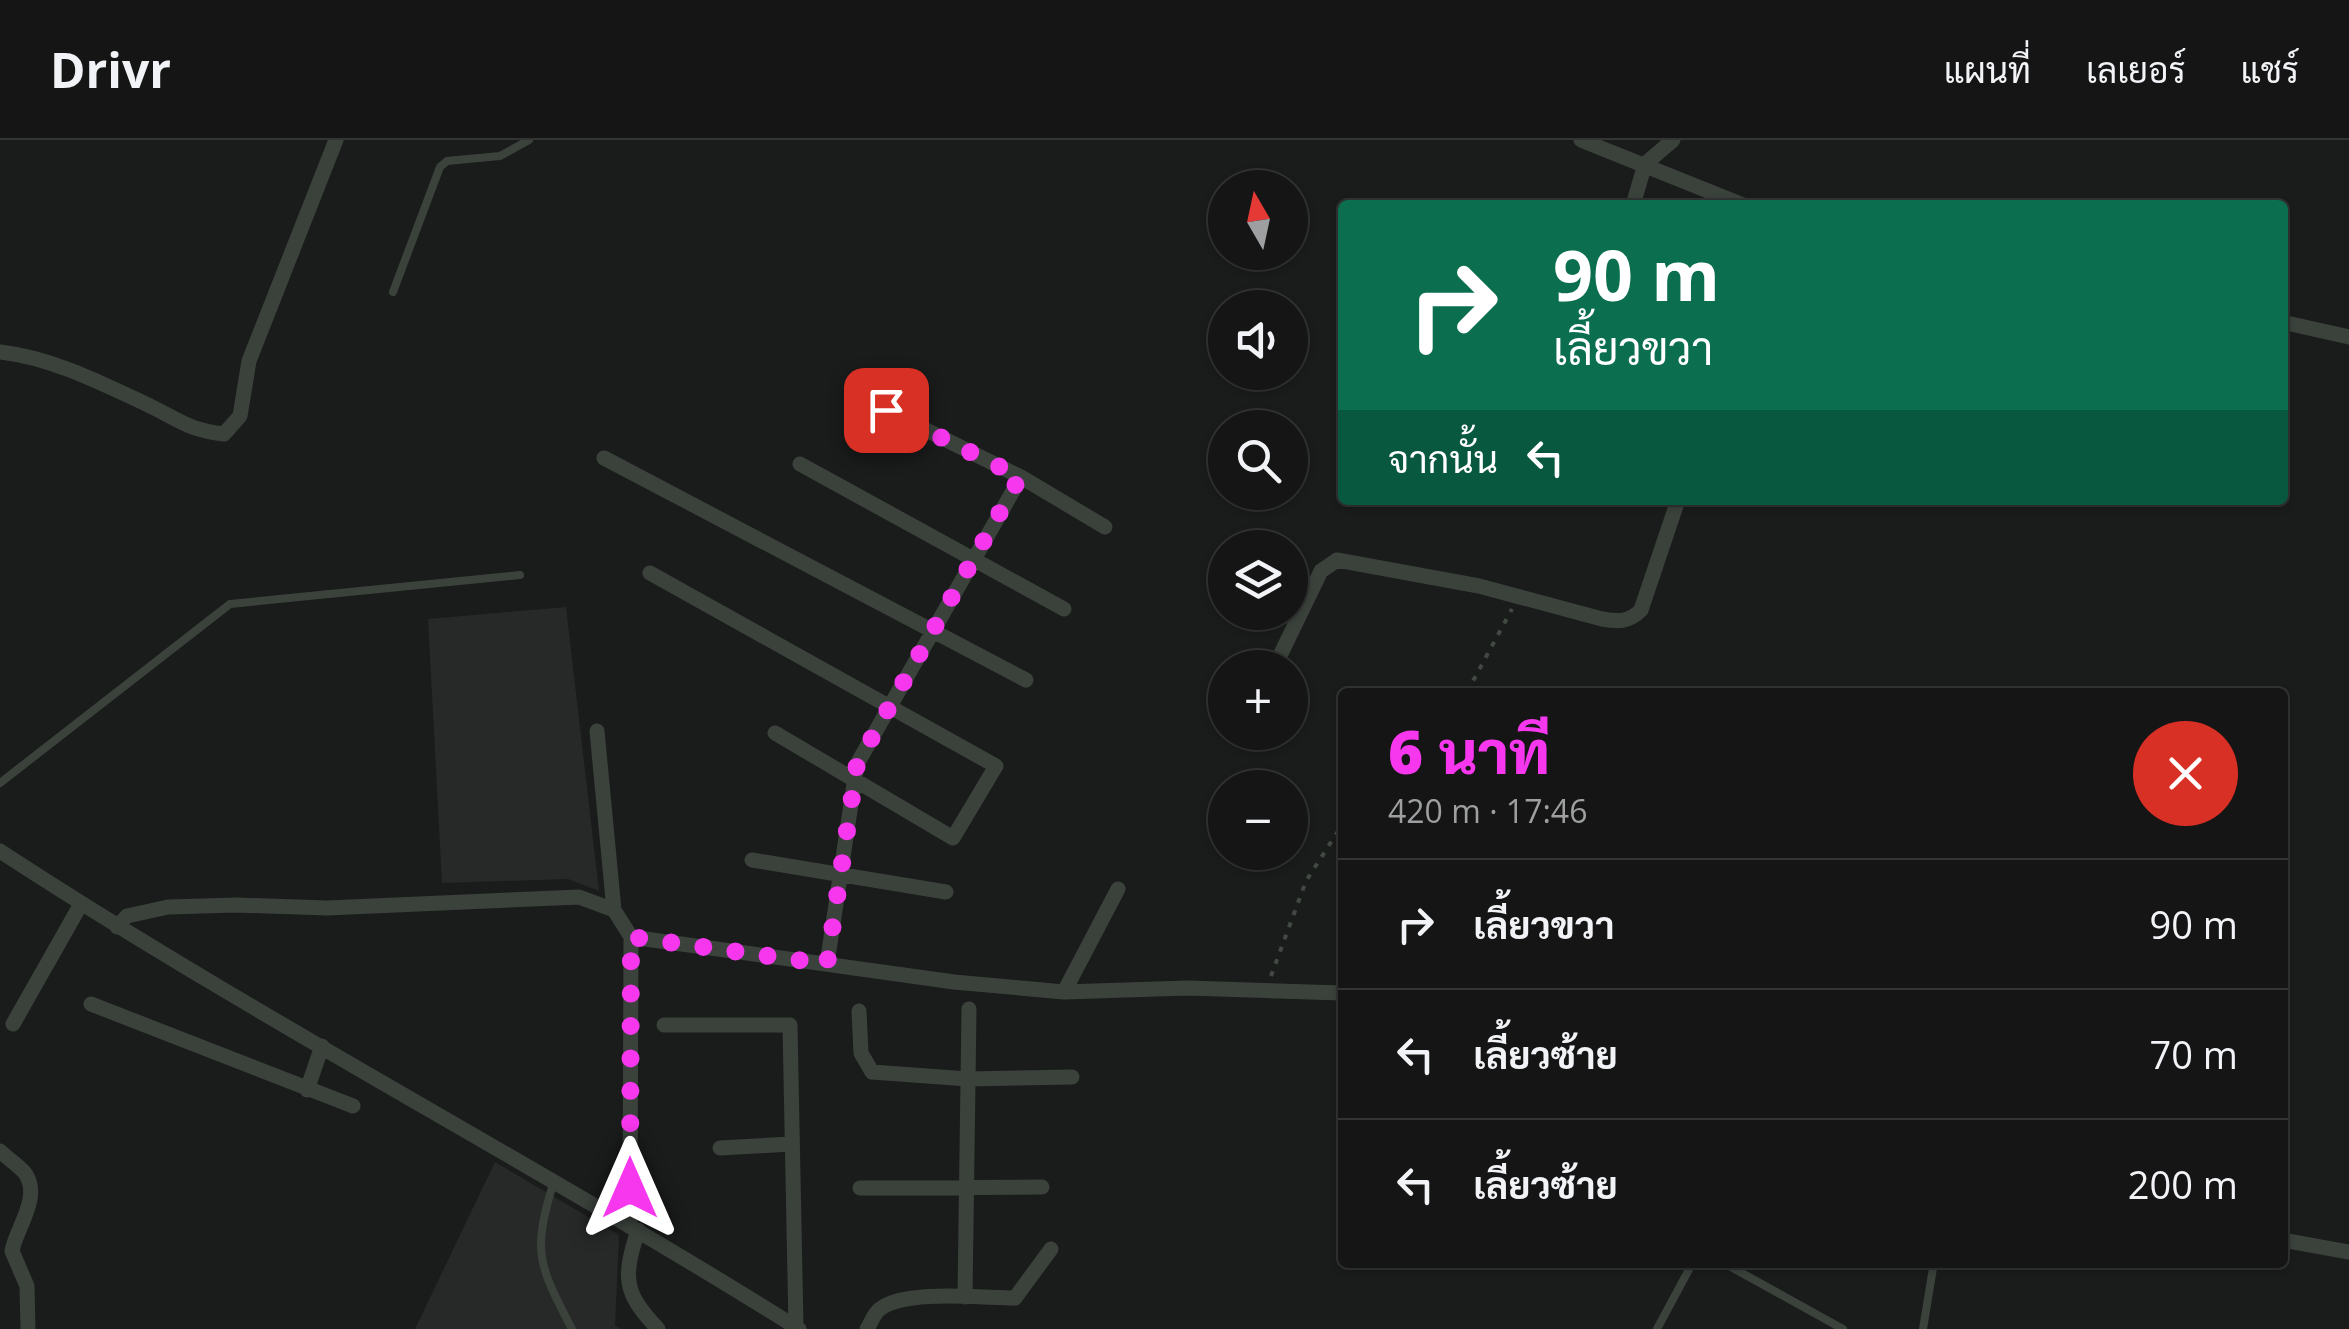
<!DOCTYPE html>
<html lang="th">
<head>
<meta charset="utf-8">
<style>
	body { margin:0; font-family:"Open Sans",Sarabun,sans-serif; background:#1d1e1d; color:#f1f3f6; height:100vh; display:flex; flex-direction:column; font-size:38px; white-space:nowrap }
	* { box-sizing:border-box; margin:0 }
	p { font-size:32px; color:#9d9fa0 }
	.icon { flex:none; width:55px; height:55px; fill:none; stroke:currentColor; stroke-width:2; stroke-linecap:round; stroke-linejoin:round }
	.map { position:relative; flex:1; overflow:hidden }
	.details { position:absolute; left:1338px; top:548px; width:950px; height:580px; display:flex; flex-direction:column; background:#141514; border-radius:10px; box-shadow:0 2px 8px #0004,0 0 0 2px #333434 }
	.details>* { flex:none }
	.banner { position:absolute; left:1338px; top:60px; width:950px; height:305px; border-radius:10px; box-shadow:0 2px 8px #0004,0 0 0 2px #333434; background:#0b6e4f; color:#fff; overflow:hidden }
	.needle { width:65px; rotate:351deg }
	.tools { position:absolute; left:1208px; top:30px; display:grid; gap:20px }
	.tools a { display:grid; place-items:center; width:100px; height:100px; border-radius:50%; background:#141514; box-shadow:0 2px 8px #0004,0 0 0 2px #333434; font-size:50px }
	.pin { position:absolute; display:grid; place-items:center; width:85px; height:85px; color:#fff; margin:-42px; border-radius:20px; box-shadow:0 5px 15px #0006 }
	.me { position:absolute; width:110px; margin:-55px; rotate:0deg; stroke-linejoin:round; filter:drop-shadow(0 0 8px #0008) }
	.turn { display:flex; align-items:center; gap:35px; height:210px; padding:0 50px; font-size:45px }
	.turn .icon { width:130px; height:130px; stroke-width:2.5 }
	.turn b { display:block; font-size:70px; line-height:85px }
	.then { display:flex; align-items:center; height:95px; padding:0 50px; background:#0003; gap:20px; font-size:38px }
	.round { display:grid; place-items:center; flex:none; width:105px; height:105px; border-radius:52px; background:#1d1e1d }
	.head { display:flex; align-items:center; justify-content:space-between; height:170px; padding:0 50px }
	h1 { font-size:60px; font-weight:800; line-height:75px; color:#f737ee }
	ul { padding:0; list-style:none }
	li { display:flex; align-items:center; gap:30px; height:130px; padding:0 50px; border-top:2px solid #333434 }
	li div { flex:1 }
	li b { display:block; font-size:38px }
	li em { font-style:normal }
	header { display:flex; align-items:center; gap:60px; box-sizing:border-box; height:140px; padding:0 50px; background:#141514; border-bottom:2px solid #333434 }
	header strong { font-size:48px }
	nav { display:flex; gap:55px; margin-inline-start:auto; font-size:35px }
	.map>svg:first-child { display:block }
	.built { fill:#262927 }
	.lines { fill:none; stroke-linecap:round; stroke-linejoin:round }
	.path { stroke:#414942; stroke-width:4; stroke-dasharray:5 8; stroke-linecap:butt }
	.lane { stroke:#3b423c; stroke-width:8 }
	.street { stroke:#3b423c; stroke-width:15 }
	.route { stroke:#f737ee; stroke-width:18; stroke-dasharray:0 32.4 }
</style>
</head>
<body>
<header>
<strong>Drivr</strong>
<nav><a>แผนที่</a><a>เลเยอร์</a><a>แชร์</a></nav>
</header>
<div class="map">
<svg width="2349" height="1189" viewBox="0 0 2349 1189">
	<rect width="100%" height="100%" fill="#1a1c1b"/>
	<path class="built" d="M566,467L599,751L568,739L442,743L428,479Z
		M495,1022L619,1095L615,1186L623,1189H415Z"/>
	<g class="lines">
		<path class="path" d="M1467,552L1512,469
			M1271,836L1306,741L1342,685"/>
		<path class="lane" d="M393,152L440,27L447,21L500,16L529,0
			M0,643L230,464L520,435
			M554,1041C532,1112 538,1124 572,1189
			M1722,1122L1843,1189
			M1657,1189L1693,1122
			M1923,1189L1934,1122"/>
		<path class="street" d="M1581,0L1743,65
			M1645,24L1673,0
			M1633,65L1645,24
			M2282,182L2349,197
			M0,212C52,218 99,242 146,264C178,279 187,290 224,294L240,276L249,221L336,0
			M886,270L1021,337
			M604,318L1026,540
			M800,324L1064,469
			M650,433L996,626L953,698L775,593
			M1274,528L1321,431L1337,420L1479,446L1602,479C1619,482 1629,482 1641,470L1678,360
			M597,591L614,770
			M0,711C260,881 536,1024 799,1189
			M752,720L946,752
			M117,787L127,776L168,767L236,765L327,768L579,757L614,770L631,797L954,842L1064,852L1188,848L1342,853
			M827,824L857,624L1021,337L1105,387
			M1064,852L1118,749
			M91,864L353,966
			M859,871L861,913L872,932L968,939L1072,937
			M13,884L81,764
			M664,885H790L796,1187
			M307,950L322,906
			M720,1008L791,1004
			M0,1011C7,1018 18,1025 25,1033C42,1057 16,1088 12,1111L27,1146L28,1189
			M860,1048L1042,1047
			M630,1084L631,797
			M638,1090C623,1138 623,1152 658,1189
			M2282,1100L2349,1112
			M965,1157L969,869
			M867,1189C871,1183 874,1173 880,1169C905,1149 983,1158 1015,1158L1051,1109"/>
	</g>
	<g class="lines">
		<path class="route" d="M630,1048L631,797L827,824L857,624L1020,337L886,270"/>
	</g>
</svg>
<div class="tools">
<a><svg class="needle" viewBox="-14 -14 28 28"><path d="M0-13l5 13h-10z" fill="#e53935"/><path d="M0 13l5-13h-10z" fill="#9d9fa0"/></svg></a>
<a><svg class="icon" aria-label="sound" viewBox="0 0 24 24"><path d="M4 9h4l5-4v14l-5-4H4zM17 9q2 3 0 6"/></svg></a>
<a><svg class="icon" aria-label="search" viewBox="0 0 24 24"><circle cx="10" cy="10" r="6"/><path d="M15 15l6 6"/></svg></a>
<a><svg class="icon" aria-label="layers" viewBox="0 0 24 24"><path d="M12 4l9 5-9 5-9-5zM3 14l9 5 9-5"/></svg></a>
<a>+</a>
<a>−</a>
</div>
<div class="pin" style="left:886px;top:270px;background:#d93025"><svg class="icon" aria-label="arrive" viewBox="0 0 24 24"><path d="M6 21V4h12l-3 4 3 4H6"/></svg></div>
<svg class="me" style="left:630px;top:1048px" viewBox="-20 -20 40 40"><path d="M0-17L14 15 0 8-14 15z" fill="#f737ee" stroke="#fff" stroke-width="4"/></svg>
<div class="banner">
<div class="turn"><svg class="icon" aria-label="right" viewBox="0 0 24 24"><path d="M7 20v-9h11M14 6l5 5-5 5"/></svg><div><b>90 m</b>เลี้ยวขวา</div></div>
<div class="then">จากนั้น<svg class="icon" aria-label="left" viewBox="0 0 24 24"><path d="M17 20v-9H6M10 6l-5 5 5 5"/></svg></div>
</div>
<section class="details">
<div class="head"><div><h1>6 นาที</h1><p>420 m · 17:46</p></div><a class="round" style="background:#d93025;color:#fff"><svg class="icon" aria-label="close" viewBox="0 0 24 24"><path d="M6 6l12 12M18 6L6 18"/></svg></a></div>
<ul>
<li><svg class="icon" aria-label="right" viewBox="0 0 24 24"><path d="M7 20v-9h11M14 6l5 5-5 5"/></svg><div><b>เลี้ยวขวา</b></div><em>90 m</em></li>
<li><svg class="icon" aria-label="left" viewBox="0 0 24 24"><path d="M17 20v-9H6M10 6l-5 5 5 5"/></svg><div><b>เลี้ยวซ้าย</b></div><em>70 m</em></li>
<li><svg class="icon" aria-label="left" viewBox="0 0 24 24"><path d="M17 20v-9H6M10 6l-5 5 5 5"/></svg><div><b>เลี้ยวซ้าย</b></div><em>200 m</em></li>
</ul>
</section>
</div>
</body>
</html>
